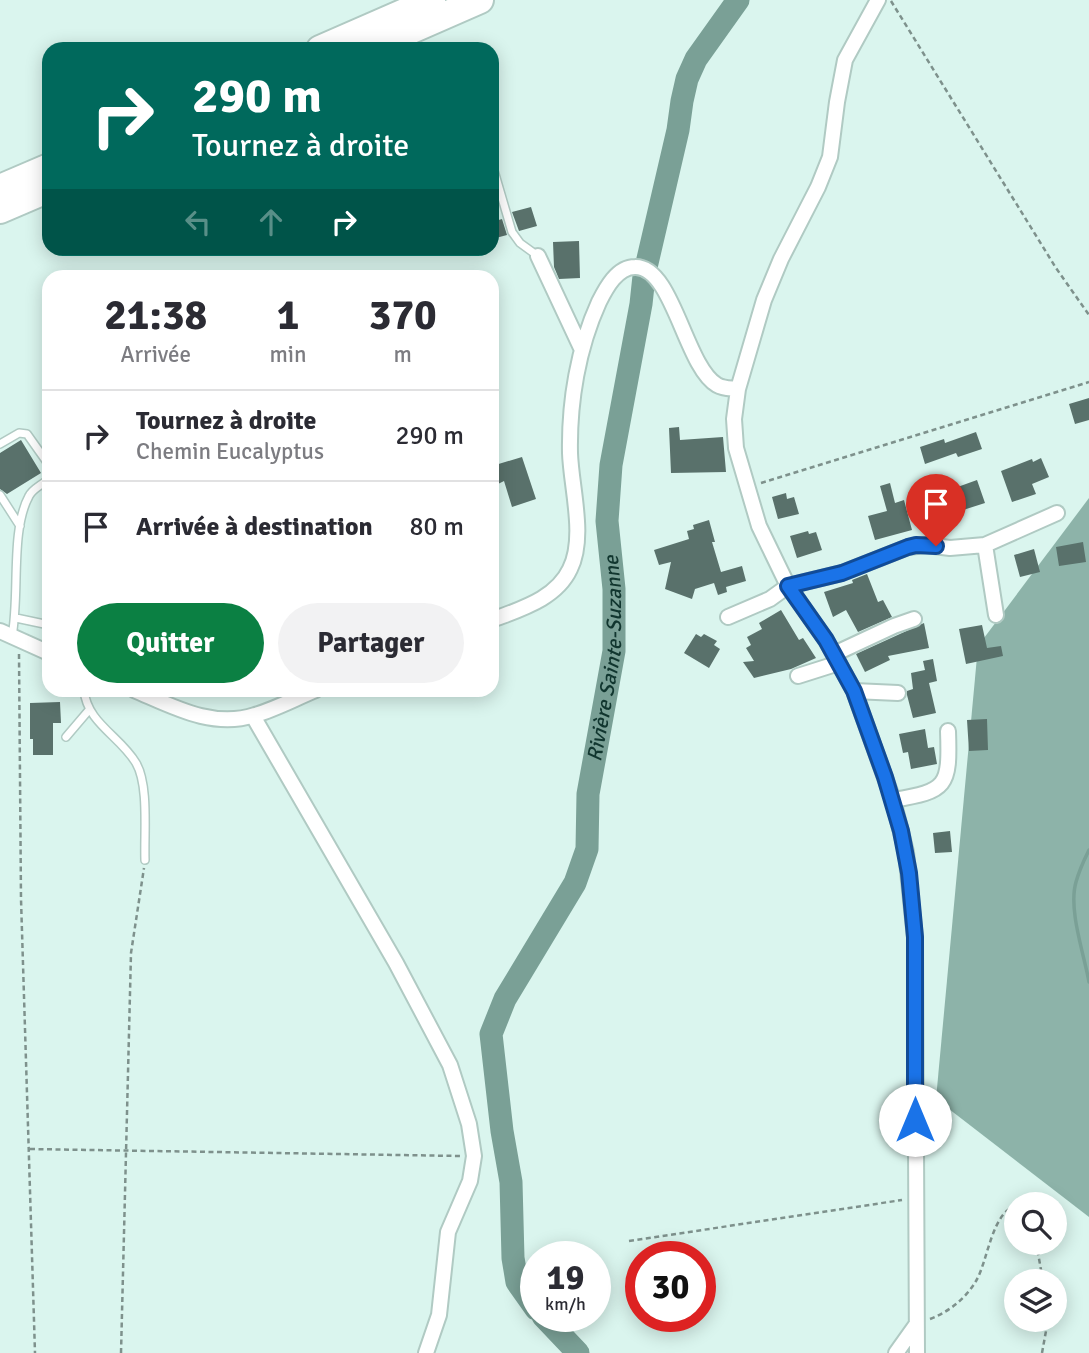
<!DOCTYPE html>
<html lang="fr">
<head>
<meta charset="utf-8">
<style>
	body { margin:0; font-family:Signika,sans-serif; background:#f2f2f3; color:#2b2b33; height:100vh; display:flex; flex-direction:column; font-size:26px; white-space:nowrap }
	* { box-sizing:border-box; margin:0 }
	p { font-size:23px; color:#7c7c81 }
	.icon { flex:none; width:38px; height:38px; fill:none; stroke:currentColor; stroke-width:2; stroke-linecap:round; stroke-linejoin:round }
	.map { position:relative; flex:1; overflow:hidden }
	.side { position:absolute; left:42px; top:270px; width:457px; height:427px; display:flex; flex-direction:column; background:#fff; border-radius:21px; box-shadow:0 4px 18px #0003 }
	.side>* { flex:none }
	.hud { position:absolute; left:42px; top:42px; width:457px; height:214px; border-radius:21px; box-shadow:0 4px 18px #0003; background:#00695c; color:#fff; overflow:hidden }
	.tools { position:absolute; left:1004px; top:1192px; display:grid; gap:14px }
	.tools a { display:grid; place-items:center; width:63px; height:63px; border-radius:50%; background:#fff; box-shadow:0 4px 18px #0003; font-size:35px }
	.speed { position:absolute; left:520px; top:1241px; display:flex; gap:14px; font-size:35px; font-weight:700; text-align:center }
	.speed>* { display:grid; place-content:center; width:91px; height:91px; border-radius:50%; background:#fff; box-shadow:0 4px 18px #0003; line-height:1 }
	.speed small { font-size:18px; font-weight:400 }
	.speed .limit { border:10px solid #d22; background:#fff; color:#111 }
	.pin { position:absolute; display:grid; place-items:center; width:60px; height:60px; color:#fff; margin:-72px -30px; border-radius:50% 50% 50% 0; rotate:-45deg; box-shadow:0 0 7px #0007 }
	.pin .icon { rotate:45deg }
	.me { position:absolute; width:77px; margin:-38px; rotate:0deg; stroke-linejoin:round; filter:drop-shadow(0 0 5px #0008) }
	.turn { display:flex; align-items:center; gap:24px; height:147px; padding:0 35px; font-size:32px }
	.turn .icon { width:91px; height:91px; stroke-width:2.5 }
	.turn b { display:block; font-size:49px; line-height:60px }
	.lanes { display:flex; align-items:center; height:66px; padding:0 35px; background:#0003; justify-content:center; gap:35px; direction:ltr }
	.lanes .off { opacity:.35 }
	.eta { display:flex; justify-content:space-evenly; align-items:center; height:119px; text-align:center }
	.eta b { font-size:42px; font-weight:700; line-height:49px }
	.button { display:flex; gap:14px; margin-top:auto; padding:14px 35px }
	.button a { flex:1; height:80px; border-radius:42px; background:#0b8043; color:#fff; font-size:28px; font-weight:700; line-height:80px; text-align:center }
	.button a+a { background:#f2f2f3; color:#2b2b33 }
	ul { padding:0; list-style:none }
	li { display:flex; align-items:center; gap:21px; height:91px; padding:0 35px; border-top:2px solid #e1e1e2 }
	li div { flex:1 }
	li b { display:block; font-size:26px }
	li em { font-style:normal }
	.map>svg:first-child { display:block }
	.forest { fill:#8db3a9 }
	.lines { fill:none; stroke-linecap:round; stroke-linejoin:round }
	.stream { stroke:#7aa096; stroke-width:3.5 }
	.river { stroke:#7aa096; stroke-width:23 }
	.building { fill:#59716b }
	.lane-casing { stroke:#b0cac3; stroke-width:10 }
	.street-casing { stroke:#b0cac3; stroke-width:18 }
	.highway-casing { stroke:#b0cac3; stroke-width:30 }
	.path { stroke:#7e918c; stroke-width:2.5; stroke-dasharray:5 3.5; stroke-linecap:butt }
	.lane { stroke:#fff; stroke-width:7 }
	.street { stroke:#fff; stroke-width:14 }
	.highway { stroke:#fff; stroke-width:26 }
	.route-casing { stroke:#114b97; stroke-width:18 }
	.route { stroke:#1a73e8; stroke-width:12 }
	.labels { text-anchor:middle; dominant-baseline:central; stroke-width:6; stroke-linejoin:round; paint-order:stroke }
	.water-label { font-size:21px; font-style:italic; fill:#11362f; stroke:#daf5ee }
</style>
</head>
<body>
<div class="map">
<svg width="1089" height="1353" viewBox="0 0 1089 1353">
	<rect width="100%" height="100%" fill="#daf5ee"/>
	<path class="forest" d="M1089,498V1217L936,1099L978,646Z"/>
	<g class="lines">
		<path class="stream" d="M1089,850C1084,860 1079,871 1076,882C1068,909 1084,954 1089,982"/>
		<g class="river">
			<path id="s1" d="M536,1309L517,1282L513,1258L511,1182L502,1131L491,1034L505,999L575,883L587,849L588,794L614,651V589L607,521L611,465L641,304L644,276L678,130L682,101L687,79L696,59L738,0"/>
			<path d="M543,1316L578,1353"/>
		</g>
	</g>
	<path class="building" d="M531,207L537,226L519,231L512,212Z
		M502,219L507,235L492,239V222Z
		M579,241L580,278L559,279L554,267L553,242Z
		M1089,398V420L1075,424L1069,404Z
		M679,427L680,440L723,437L726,472L671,473L669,428Z
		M976,432L982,449L958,457L956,453L925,464L920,447L944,439L945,443Z
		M21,440L41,473L7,494L0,489V453Z
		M522,457L536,499L512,507L504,481L498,484L492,466Z
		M1041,458L1049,477L1032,484L1036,494L1012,502L1001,471L1032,459L1033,462Z
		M977,480L985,503L960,511L952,489Z
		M890,483L895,503L904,500L912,530L875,540L868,516L887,511L880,486Z
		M786,493L787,499L794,497L799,514L778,519L772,497Z
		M709,520L715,542H712L721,572L742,566L746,581L726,587L727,592L718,595L714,583L695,589L692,599L665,589L671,562L659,565L654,550L689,539L687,531L694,529L693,525Z
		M808,531L809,534L816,532L822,550L797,558L790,536Z
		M1083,542L1086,562L1059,566L1056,547Z
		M1034,549L1040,572L1020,577L1014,555Z
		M867,574L878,602L883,600L892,617L858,632L846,610L833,617L824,592L853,583L852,580Z
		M781,610L799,640L803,638L816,658L791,669L754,678L743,662L754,661L746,648L751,645L747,637L762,629L759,623Z
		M924,623L929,648L888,656L890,660L865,672L856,654Z
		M982,625L987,648L1001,646L1003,656L966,664L959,629Z
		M696,634L701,637L704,634L717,641L714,645L720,649L709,668L684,653Z
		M933,659L937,681L929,683L936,713L913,718L907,695V691L913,689L911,673L925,670L923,661Z
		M60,702L61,723H53V755H33V739H30V703Z
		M987,719L988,750L969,751L967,720Z
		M925,729L928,748L934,747L937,764L911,769L908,752L903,753L899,734Z
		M950,831L952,852L935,853L933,833Z"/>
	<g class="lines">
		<g class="lane-casing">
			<path id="lane" d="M492,164L512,232L520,243L538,256
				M0,444L19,433L27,434L49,465
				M0,495L20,526
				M16,618L49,625
				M12,636C20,595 10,531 29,496C33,488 43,485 49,478
				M84,690C87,723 120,736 136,763C149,785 144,833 145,860
				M66,737L89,710"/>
		</g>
		<g class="street-casing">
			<path id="street" d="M878,0L845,60L837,102L830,157L818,187L781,259L764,300L738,389L734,419L736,448L759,526L788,586L826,640L854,691L893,800L906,852L915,938L917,1353
				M538,256L582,350
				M985,545L996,615
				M728,617L770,599L788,586L842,573L908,547L926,545L950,548L985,545L1057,513
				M492,620C520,609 556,599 570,569C586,537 571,487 570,453C569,402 578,348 599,302C606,288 617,267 635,267C673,266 685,366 717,385C724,389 731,388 738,389
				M0,631L49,653
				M834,654L894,626L914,619
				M798,676L839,663
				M134,690C172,706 212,729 255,715C276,709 296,698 316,690
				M854,691L898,693
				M253,716L396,963L450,1065L469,1124L474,1156L470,1181L448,1232L439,1315L426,1353
				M893,800C947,791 950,787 948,731
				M896,1353L916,1325"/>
		</g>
		<g class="highway-casing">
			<path id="highway" d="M320,49L432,0
				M368,49L480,0
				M0,188L49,167
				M0,210L49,189"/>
		</g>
		<path class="path" d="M891,1L1056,268L1089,315
			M761,483L1089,382
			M19,654L21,899L35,1353
			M30,1149L461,1156
			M629,1241L902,1200
			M1036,1242L1043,1281
			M930,1319C949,1312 966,1298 976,1281C988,1261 992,1210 1017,1206
			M121,1353L131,953L144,868
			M1042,1353L1048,1320"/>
		<use href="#lane" class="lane"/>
		<use href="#street" class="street"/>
		<use href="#highway" class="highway"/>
	</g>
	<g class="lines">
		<g class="route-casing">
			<path id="route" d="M915,1120V937L909,873L901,831L885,777L854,691L826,640L788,586L842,573L908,547L916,545L936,546"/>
		</g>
		<use href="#route" class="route"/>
	</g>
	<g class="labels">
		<g class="water-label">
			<text stroke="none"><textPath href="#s1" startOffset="684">Rivière Sainte-Suzanne</textPath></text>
		</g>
	</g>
</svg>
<div class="tools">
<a><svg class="icon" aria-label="search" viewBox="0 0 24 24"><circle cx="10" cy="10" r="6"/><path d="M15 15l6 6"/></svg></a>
<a><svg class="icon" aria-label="layers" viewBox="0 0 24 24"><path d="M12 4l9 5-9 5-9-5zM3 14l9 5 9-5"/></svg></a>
</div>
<div class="speed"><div>19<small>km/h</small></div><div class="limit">30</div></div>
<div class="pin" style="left:936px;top:546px;background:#d93025"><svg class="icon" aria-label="arrive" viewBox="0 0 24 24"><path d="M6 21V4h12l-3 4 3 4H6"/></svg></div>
<svg class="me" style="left:915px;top:1120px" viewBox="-20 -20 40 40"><circle r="19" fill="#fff"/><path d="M0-13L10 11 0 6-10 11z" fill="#1a73e8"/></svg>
<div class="hud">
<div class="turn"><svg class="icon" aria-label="right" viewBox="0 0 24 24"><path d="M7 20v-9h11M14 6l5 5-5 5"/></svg><div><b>290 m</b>Tournez à droite</div></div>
<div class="lanes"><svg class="icon off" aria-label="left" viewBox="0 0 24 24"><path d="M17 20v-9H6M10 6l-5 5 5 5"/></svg><svg class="icon off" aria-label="ahead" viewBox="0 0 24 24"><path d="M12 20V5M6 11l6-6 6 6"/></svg><svg class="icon" aria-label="right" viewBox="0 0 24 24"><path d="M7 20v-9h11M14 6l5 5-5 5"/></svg></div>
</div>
<section class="side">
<div class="eta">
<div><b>21:38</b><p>Arrivée</p></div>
<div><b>1</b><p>min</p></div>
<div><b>370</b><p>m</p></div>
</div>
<ul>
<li><svg class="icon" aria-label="right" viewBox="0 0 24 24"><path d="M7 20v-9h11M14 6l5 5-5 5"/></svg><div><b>Tournez à droite</b><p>Chemin Eucalyptus</p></div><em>290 m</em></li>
<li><svg class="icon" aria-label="arrive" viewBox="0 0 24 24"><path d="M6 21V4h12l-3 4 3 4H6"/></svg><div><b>Arrivée à destination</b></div><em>80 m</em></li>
</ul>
<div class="button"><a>Quitter</a><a>Partager</a></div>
</section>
</div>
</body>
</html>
